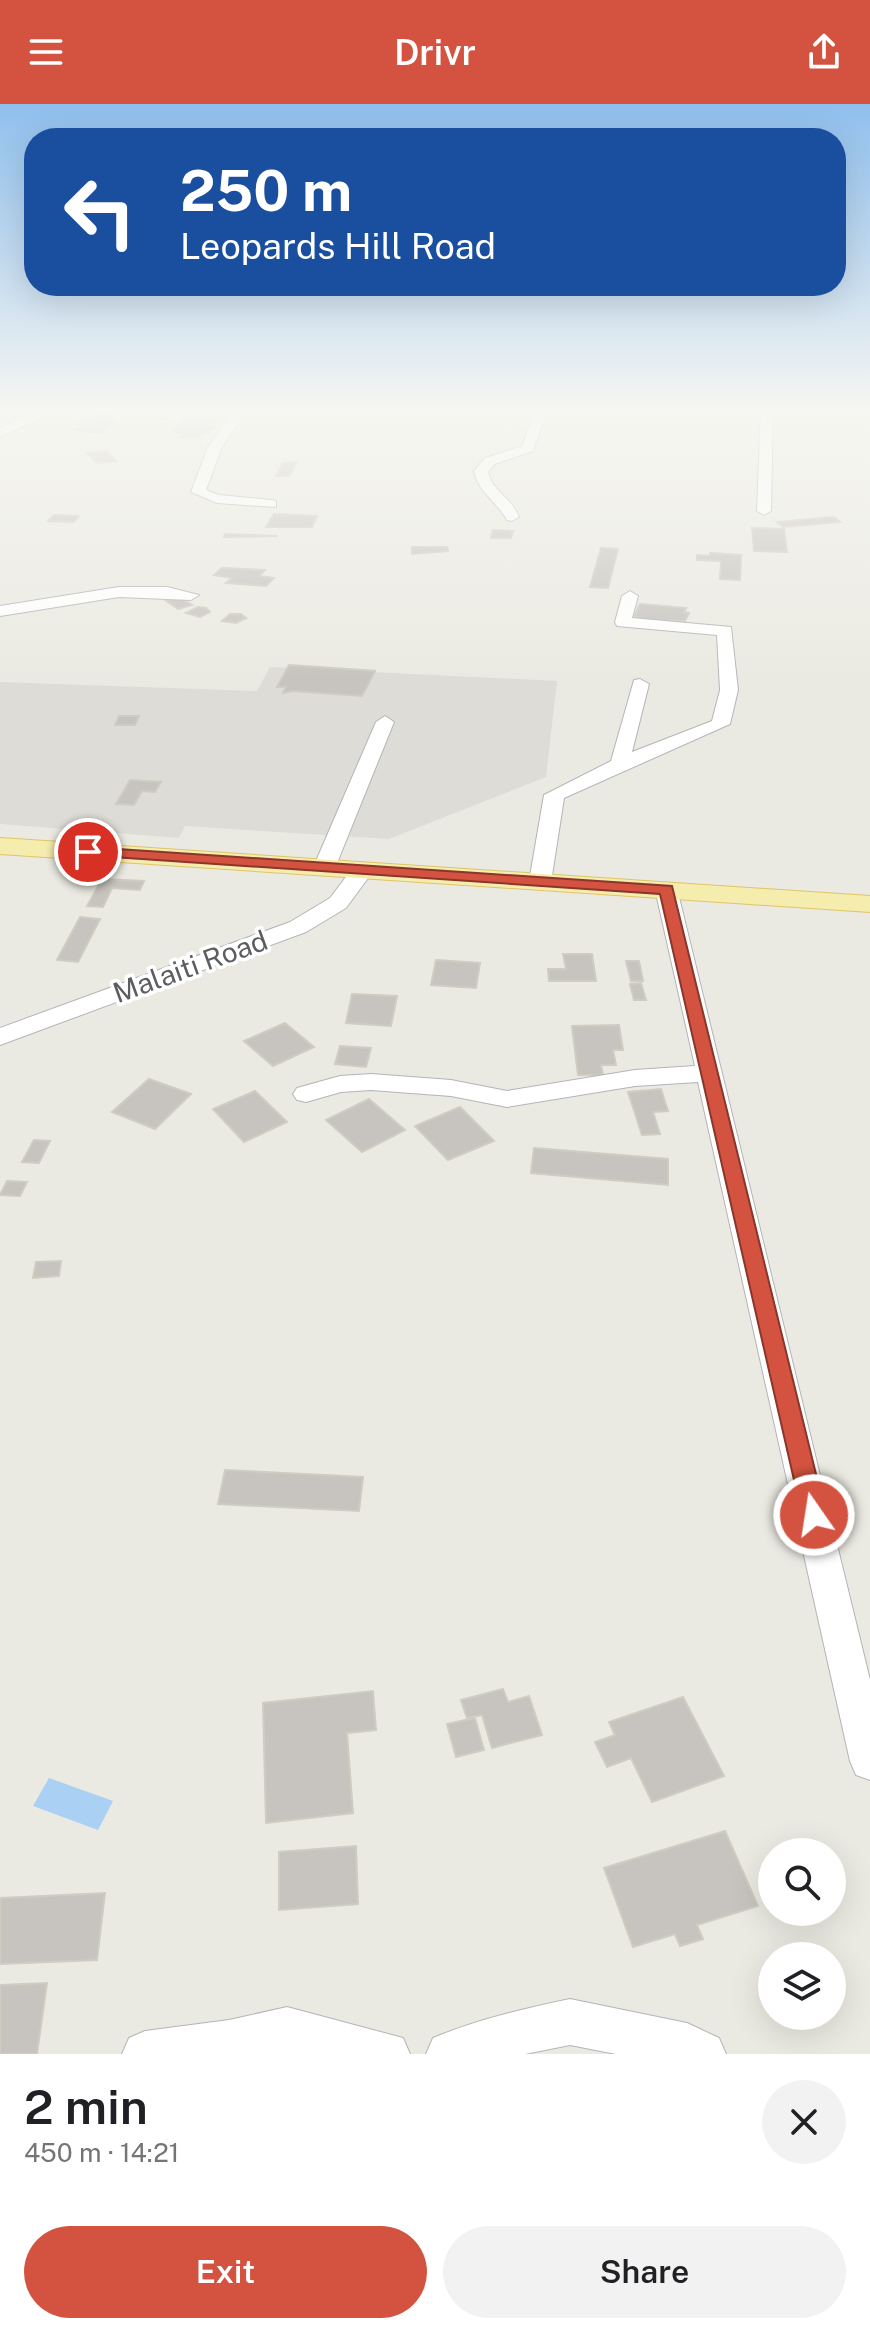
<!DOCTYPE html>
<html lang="en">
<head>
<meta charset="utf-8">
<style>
	body { margin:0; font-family:"Public Sans",sans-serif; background:#f2f2f2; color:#202124; height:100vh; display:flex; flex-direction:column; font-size:30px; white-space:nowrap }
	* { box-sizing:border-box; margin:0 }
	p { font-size:26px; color:#757577 }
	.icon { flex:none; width:44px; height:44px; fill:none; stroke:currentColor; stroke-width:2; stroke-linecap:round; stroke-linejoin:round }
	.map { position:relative; height:1950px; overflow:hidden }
	.drawer { display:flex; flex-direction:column; background:#fff; flex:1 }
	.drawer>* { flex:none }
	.guide { position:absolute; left:24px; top:24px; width:822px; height:168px; border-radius:32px; box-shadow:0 8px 32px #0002; background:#1a4fa0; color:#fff; overflow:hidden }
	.fabs { position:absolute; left:758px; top:1734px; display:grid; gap:16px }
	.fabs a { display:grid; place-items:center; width:88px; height:88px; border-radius:50%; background:#fff; box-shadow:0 8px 32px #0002; font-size:40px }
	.pin { position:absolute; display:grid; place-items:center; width:68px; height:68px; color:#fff; margin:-34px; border:4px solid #fff; border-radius:50%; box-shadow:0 2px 8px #0007 }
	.me { position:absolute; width:88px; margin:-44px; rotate:347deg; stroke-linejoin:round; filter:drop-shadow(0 0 6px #0008) }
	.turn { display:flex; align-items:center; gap:28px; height:168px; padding:0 24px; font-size:36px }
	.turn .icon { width:104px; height:104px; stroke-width:2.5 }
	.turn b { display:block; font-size:56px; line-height:68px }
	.round { display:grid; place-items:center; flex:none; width:84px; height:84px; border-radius:42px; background:#f2f2f2 }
	.summary { display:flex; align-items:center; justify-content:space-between; height:136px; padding:0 24px }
	h1 { font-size:48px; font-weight:600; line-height:60px }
	.action { display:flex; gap:16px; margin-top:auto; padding:16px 24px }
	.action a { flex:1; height:92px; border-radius:48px; background:#d45340; color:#fff; font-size:32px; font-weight:600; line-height:92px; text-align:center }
	.action a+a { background:#f2f2f2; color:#202124 }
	header { display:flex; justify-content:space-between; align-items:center; height:104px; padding:0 24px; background:#d45340; color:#fff; font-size:36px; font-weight:600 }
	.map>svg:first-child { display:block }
	.industrial { fill:#dddcd7 }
	.water { fill:#aad0f4 }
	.building { fill:#c7c4bf; stroke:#cfccc1; stroke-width:2 }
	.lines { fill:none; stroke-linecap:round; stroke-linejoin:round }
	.minor-casing { stroke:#b3b4b8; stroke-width:2 }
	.major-casing { stroke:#e0c467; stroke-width:2 }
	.minor { fill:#fff; fill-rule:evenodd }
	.major { fill:#f5edae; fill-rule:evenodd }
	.route { fill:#d45340; stroke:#8a362a; stroke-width:2 }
	.labels { text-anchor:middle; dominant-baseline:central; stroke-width:7; stroke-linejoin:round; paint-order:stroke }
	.street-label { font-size:28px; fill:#5b5d61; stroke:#fff }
</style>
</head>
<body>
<header><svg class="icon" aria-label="menu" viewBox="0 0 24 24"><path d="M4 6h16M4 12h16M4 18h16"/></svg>Drivr<svg class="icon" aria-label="share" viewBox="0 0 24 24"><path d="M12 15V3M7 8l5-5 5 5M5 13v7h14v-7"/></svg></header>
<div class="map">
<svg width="870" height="1950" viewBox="0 0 870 1950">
	<rect width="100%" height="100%" fill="#ebeae2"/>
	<path class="industrial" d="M270,563L557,577L546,673L389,735L185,722L179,734L0,720V578L257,587Z"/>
	<path class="water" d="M49,1674L113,1697L98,1726L33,1702Z"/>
	<path class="building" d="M97,311L113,312L109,316L116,317L102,329L73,326L84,324L88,321H77L84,314L98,315L94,314Z
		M184,314L209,315L217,317L204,323H214L209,329H199L202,330L199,333H180L183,329L173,328Z
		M106,347L116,357L97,359L87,349Z
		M297,358L289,372H276L283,359Z
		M274,410L317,412L312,423H266Z
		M54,411L79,412L74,418L48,417Z
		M834,413L840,418L783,423L777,418Z
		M752,424L784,425L787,448L754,447Z
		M493,426L513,427L511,434H491Z
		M225,430L277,432L224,433Z
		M412,443H447L448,447L412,450Z
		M601,444L618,445L608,484L590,483Z
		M710,449L741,451L740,476L720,475L721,457L697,456V451L710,452Z
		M222,464L265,466L259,472L274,474L266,482L226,479L232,474L214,471Z
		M175,490L192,501L178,505L162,494Z
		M640,500L686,504L684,508L689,509L685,517L646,516L634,512Z
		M198,503L206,504L210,508L200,513L186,509Z
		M230,510H241L246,514L236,519L222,517Z
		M289,561L375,567L362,592L292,587L283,589L286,583H277Z
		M119,612H139L135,621H115Z
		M130,676L161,678L155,688L142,687L134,701L116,700Z
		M102,775L144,777L140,786L112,784L103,803L87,802Z
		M80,813L100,815L78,858L57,856Z
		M563,850H592L596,877H549L548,865H566Z
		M436,856L480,859L476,884L431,881Z
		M626,857H639L643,877H631Z
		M641,879L646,896H634L630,880Z
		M352,890L397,892L391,922L346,919Z
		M285,919L314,943L273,962L244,937Z
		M619,921L623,946H613L616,961H601L603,971H578L572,922Z
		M340,942L371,944L366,963L335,960Z
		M149,975L191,990L155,1025L112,1008Z
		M661,985L668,1007L653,1008L660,1030L642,1031L628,988Z
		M255,987L287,1018L244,1038L213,1005Z
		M369,995L405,1026L362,1048L326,1016Z
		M460,1003L494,1037L448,1056L415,1022Z
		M34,1036L50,1037L39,1059L22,1058Z
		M534,1044L668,1055V1081L531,1069Z
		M7,1077L27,1078L20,1092L0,1091Z
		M61,1157L59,1172L33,1174L36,1158Z
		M225,1366L363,1373L359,1407L218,1400Z
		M503,1585L508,1598L529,1592L542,1631L492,1644L482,1611L467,1614L461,1596Z
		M373,1587L376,1626L347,1629L353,1709L266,1719L263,1599Z
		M683,1593L724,1672L652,1698L631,1654L607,1663L595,1638L615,1631L609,1618Z
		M475,1614L484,1646L456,1653L447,1620Z
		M725,1727L758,1802L697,1821L703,1835L680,1842L675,1830L633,1843L604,1764Z
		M356,1742L358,1800L279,1806V1748Z
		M105,1789L97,1856L0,1860V1794Z
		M47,1879L37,1950H0V1881Z"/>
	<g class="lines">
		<g class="minor-casing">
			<path id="minor" d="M46,302L181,307L187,311L181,315L57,307L0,333V324Z
				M238,302H250L222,343L206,386L219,391L271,396L276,397V403L217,399L191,388L208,343Z
				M537,302H549L533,347L495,360L488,368C492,387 512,394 519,413L512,417L507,416C497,398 478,388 474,367L485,354L522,342Z
				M761,302H773L771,407L764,411L757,407Z
				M119,483H167L199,491L191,496L119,493L0,512V502Z
				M630,487L638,492L632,514L731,523L738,586L730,620L564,694L551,778L540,785L532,783L529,778L544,691L611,657L634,576L640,575L649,580L632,648L712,617L720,586L717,531L617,522L615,518L622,492Z
				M385,612L394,618L335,764L324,771L316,769L313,764L376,618Z
				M363,759L374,766L346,804L306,828L0,941V924L290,818L330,794L355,761Z
				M666,778L677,785L870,1576V1676L856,1671L850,1657L698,978L635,982L507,1003L451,992L371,986L341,988L306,998L297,996L293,990L297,984L340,972L371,970L451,976L507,987L635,966L695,962L655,785Z
				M570,1895L687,1919L719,1934L726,1950H616L570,1941L525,1950H426L433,1934C478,1915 523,1905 570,1895Z
				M287,1903L403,1934L410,1950H122L129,1934L145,1927L229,1916Z"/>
		</g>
		<g class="major-casing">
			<path id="major" d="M0,734L870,792V808L0,750Z"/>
		</g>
		<use href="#minor" class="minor"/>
		<use href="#major" class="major"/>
	</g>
	<linearGradient id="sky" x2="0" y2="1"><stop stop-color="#8fbfed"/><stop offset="0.53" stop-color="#f6f6f2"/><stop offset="1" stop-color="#f6f6f2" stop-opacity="0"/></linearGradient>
	<rect width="870" height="575" fill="url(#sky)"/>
	<path class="route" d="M88,743L672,782L826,1411L823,1418L814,1421L805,1418L802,1411L660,790L83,751L81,748Z"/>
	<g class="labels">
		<g class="street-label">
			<text transform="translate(190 862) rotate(-20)">Malaiti Road</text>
		</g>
	</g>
</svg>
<div class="fabs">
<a><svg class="icon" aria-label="search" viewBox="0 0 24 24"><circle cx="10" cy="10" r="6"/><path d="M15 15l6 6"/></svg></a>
<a><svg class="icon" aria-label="layers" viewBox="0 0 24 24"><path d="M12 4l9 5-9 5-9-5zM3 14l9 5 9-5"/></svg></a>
</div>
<div class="pin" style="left:88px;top:748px;background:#d93025"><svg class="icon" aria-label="arrive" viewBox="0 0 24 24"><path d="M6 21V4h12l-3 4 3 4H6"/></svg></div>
<svg class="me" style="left:814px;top:1411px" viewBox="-20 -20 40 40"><circle r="17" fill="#d45340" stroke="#fff" stroke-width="3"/><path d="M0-11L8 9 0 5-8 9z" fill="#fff"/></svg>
<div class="guide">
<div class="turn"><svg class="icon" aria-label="left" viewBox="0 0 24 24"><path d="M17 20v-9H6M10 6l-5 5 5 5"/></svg><div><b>250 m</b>Leopards Hill Road</div></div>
</div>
</div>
<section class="drawer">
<div class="summary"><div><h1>2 min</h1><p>450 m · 14:21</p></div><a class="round"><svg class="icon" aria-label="close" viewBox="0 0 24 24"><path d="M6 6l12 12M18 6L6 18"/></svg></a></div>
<div class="action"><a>Exit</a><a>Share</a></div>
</section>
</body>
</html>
